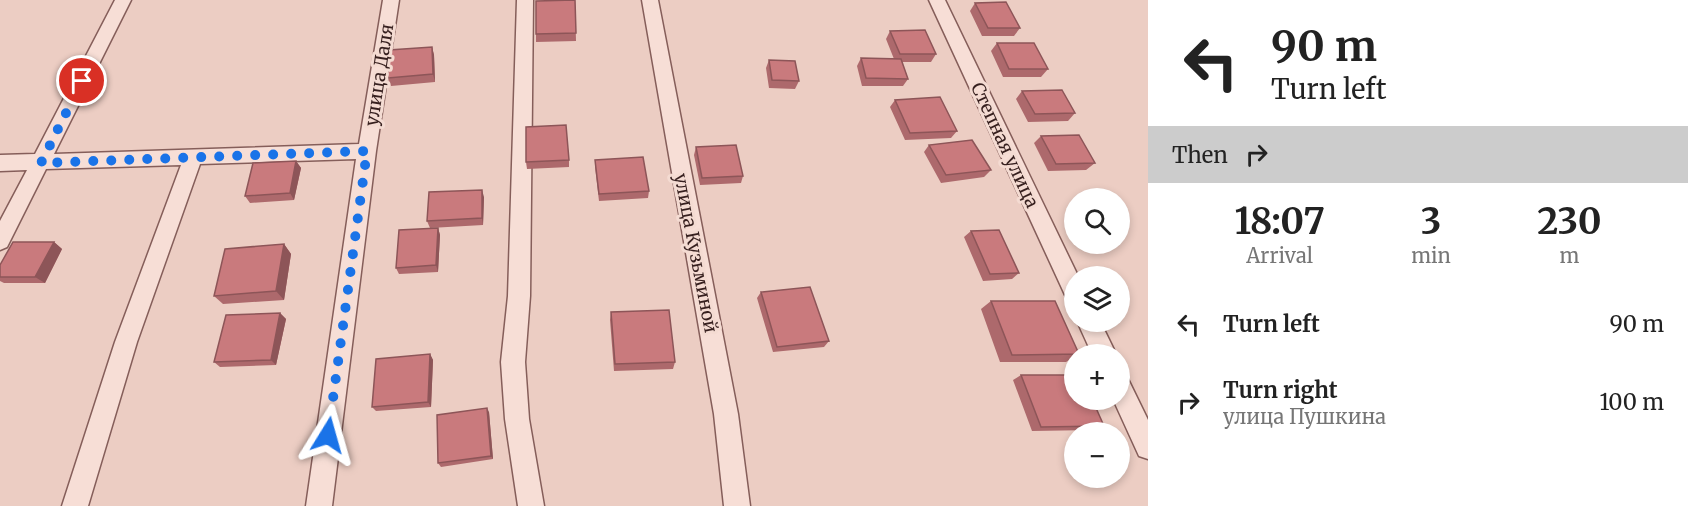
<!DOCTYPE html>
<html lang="en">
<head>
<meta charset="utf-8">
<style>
	body { margin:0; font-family:Merriweather,serif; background:#f6f6f6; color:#222; height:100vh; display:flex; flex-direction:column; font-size:22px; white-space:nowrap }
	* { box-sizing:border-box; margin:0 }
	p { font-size:20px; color:#767676 }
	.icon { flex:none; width:33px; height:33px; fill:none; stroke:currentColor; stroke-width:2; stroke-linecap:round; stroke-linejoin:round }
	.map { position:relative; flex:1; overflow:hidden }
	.sheet { display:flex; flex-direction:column; background:#fff; width:540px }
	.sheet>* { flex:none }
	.top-card { background:#fff; color:#222; overflow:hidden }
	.tools { position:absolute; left:1064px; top:188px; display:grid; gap:12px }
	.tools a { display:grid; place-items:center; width:66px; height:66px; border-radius:50%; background:#fff; box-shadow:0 3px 9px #0003; font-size:30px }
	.pin { position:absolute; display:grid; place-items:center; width:51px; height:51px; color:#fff; margin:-26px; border:3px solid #fff; border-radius:50%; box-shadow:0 2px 6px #0007 }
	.me { position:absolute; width:66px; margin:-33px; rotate:8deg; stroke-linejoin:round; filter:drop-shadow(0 0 4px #0008) }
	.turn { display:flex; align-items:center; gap:21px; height:126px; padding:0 24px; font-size:27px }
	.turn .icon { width:78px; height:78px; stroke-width:2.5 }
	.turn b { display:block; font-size:42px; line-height:51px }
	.then { display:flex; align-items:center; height:57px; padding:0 24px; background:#0003; gap:12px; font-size:22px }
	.eta { display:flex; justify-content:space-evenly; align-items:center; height:102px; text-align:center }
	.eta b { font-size:36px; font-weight:700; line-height:42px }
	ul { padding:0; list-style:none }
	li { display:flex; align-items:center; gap:18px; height:78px; padding:0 24px }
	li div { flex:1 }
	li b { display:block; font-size:22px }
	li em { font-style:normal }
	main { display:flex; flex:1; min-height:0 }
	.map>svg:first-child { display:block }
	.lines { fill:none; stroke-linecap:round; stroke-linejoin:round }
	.minor-casing { stroke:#855e5a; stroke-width:3 }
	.minor { fill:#f7ded6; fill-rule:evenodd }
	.wall { fill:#ad696c }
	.shaded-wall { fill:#8d5558 }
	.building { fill:#c97a7d; stroke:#8d5558; stroke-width:1.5 }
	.route { stroke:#1a73e8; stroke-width:10; stroke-dasharray:0 18 }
	.labels { text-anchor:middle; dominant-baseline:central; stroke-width:6; stroke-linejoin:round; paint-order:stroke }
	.street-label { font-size:18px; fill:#361f1e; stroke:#f4dbd2 }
</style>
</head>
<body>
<main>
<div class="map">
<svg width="1148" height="506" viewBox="0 0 1148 506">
	<rect width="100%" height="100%" fill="#eccdc3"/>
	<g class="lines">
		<g class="minor-casing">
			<path id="minor" d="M115,0H131L54,154L359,144L383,0H399L376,151L332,506H306L356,159L200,164L137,342L88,506H62L115,342L181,165L46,169L7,247L0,250V221L27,170L0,171V155L35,154Z
				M517,0H533L530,296L525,362L529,419L544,506H518L505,419L501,362L508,296Z
				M642,0H658L738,414L750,506H724L714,414Z
				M929,0H945L1078,276H1074V300L1066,297Z
				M1077,321H1100L1116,354H1092Z
				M1119,374L1127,377L1148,420V459L1139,456L1113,399H1119Z"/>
		</g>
		<use href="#minor" class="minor"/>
	</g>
	<path class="wall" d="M575,0L576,41L536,42V34Z
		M975,3L1020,28L1014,36H982L970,11Z
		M890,31L936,54L931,62H902L908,79L903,86H862L857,66L861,58L894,59L886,39Z
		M997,43L1048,69L1041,77H1003L991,51Z
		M432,47L434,55L435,82L391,86L388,78Z
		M769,60L799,81L795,89L769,88L766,68Z
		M1022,91L1075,113L1068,121L1028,122L1016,99Z
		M895,100L957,131L951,138L905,140L890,107Z
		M1041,136L1095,163L1086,170L1048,171L1034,143Z
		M929,145L991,170L984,177L941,183L924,152Z
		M696,147L743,176L741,183L700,185L694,155Z
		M569,160V167L527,169L526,162Z
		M595,160L649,191L648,198L599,201L595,167Z
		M296,161L301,168L294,200L250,203L245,196Z
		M484,197L483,225L430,228L427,221Z
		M438,228L440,235L438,272L399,274L396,268Z
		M971,231L1019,273L1012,279L983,281L964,237Z
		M54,242L62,249L45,283H4L0,281V265Z
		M284,244L291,254L284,300L223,304L214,296Z
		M761,292L829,341L824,347L773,352L757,298Z
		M991,301L1074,354V357L1066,362H1000L981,309Z
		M611,312L675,362L673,369L614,371L610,320Z
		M280,313L286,319L276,365L220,367L214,362Z
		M430,354L433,360L431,407L376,411L372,407Z
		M1021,375L1104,426L1093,430L1032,431L1013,380Z
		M489,412L493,459L441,467L438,463Z"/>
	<path class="shaded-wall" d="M432,47L434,55L435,82L433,74Z
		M296,161L301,168L294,200L290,193Z
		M482,190L484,197L483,225L482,218Z
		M438,228L440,235L438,272L436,265Z
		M54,242L62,249L45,283L35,277Z
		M284,244L291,254L284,300L276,291Z
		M280,313L286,319L276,365L271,360Z
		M430,354L433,360L431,407L428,402Z
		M487,408L489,412L493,459L491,456Z"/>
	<path class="building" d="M575,0L576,33L536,34V1Z
		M1006,2L1020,28H988L975,3Z
		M925,30L936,54H900L890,31Z
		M997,43H1034L1048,69H1009Z
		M432,47L433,74L388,78L389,50Z
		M861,58L901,59L908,79L866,78Z
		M769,60L795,61L799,81L772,80Z
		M1062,90L1075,113L1035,114L1022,91Z
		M940,97L957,131L910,133L895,100Z
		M566,125L569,160L526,162V127Z
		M1079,135L1095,163L1056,164L1041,136Z
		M972,140L991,170L946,175L929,145Z
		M736,145L743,176L702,178L696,147Z
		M643,157L649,191L599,194L595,160Z
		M296,161L290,193L245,196L253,163Z
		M482,190V218L427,221L429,192Z
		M438,228L436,265L396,268L399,230Z
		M999,230L1019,273L990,274L971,231Z
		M13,242H54L35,277H0V265Z
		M284,244L276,291L214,296L225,249Z
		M810,287L829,341L777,347L761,292Z
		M991,301H1055L1079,354L1012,355Z
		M669,310L675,362L615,364L611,312Z
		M280,313L271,360L214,362L226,315Z
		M430,354L428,402L372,407L376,359Z
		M1021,375H1074V399H1092L1104,426L1041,427Z
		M487,408L491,456L438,463L437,415Z"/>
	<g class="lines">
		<path class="route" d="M82,81L41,163L367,151L328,435"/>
	</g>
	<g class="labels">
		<g class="street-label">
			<text transform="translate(379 75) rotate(-81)">улица Даля</text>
			<text transform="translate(1005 145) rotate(65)">Степная улица</text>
			<text transform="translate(696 253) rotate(79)">улица Кузьминой</text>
		</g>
	</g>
</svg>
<div class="tools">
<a><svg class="icon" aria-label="search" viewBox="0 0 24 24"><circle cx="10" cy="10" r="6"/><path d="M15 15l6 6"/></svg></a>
<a><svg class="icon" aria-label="layers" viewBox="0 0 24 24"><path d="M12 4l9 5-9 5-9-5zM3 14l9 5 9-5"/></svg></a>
<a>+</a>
<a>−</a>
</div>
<div class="pin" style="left:82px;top:81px;background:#d93025"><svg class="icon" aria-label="arrive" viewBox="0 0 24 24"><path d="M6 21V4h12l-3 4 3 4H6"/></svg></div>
<svg class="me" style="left:328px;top:435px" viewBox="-20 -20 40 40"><path d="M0-17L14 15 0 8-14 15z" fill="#1a73e8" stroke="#fff" stroke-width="4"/></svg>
</div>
<section class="sheet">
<div class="top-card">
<div class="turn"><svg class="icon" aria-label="left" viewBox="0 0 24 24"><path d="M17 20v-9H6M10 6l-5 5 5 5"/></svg><div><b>90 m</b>Turn left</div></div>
<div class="then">Then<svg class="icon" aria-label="right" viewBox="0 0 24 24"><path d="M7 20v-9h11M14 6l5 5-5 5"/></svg></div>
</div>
<div class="eta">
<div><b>18:07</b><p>Arrival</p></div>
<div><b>3</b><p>min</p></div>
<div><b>230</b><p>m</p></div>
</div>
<ul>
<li><svg class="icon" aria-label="left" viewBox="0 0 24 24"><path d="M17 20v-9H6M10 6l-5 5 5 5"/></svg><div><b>Turn left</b></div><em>90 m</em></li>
<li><svg class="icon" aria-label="right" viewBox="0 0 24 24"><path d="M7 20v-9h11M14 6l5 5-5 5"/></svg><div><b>Turn right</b><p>улица Пушкина</p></div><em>100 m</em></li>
</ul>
</section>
</main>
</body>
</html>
